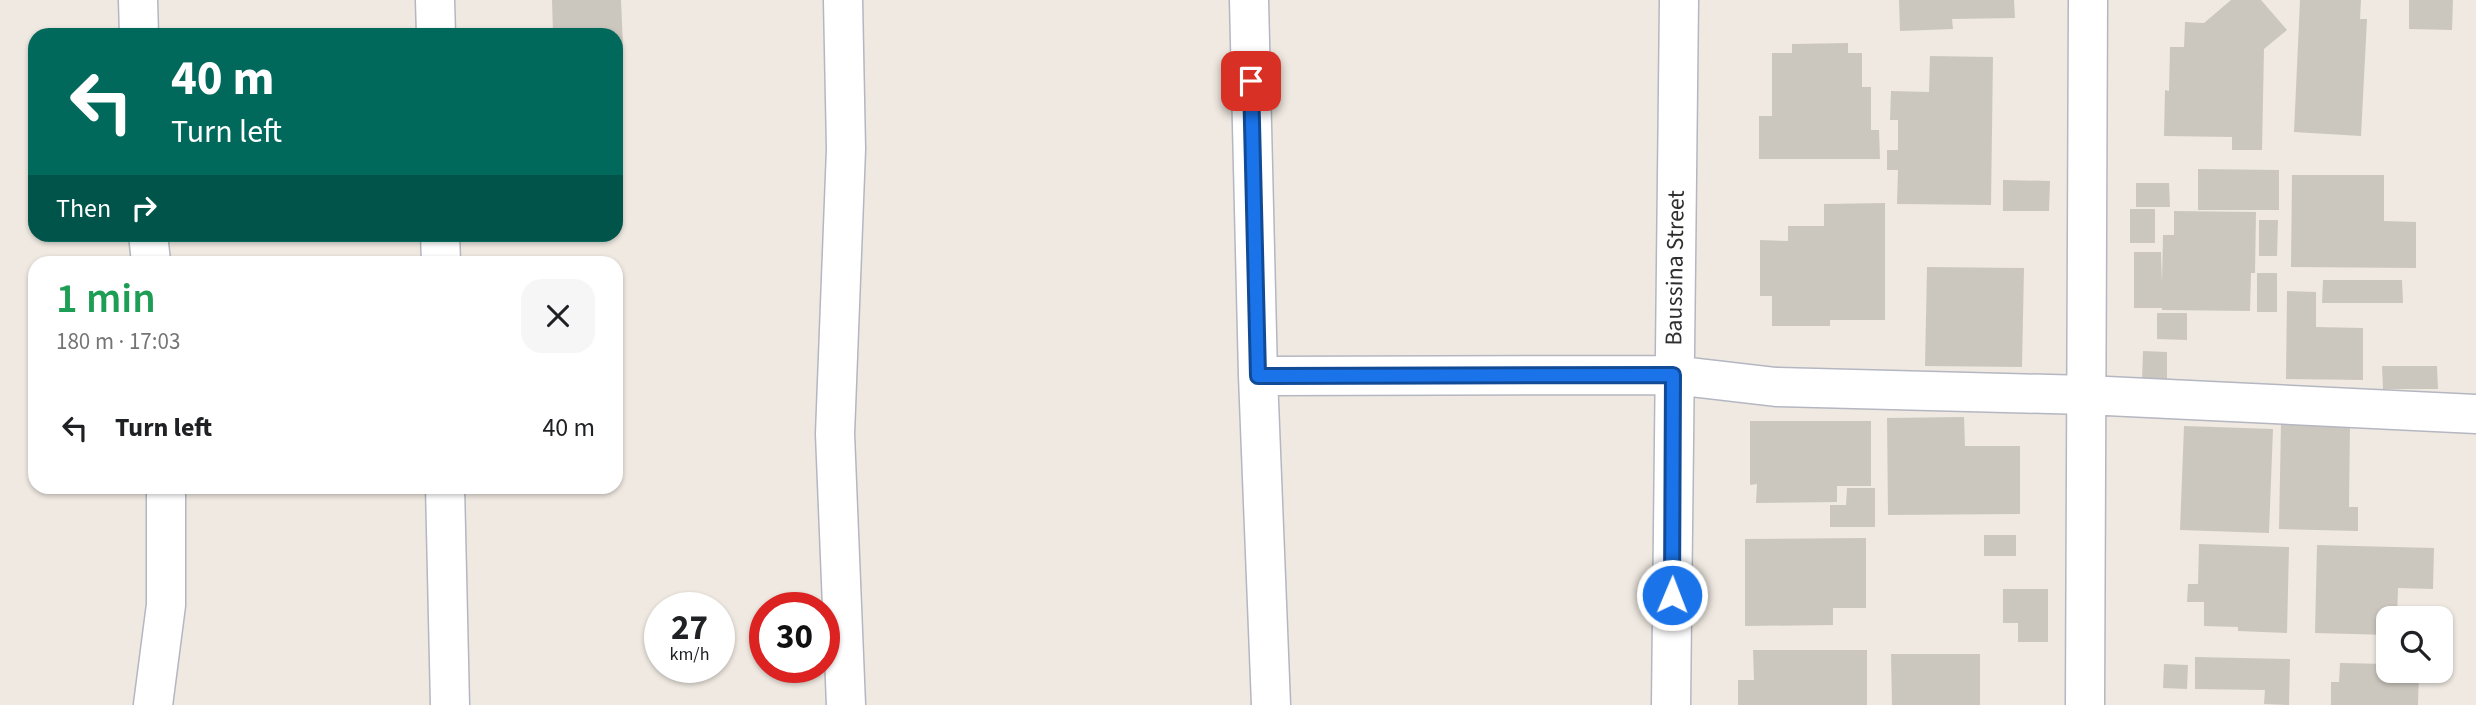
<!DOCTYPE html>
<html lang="en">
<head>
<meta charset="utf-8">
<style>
	body { margin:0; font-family:"Source Sans 3",sans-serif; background:#f6f6f6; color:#202124; height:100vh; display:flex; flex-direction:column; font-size:26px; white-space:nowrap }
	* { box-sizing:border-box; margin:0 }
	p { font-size:23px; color:#757577 }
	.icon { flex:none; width:38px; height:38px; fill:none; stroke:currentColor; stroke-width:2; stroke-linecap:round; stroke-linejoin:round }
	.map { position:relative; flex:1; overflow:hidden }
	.sheet { position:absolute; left:28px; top:256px; width:595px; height:238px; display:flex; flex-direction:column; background:#fff; border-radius:21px; box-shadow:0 2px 5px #0004 }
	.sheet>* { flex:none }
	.banner { position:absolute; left:28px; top:28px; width:595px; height:214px; border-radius:21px; box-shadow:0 2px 5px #0004; background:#00695c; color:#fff; overflow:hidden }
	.fabs { position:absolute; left:2376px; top:606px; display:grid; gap:14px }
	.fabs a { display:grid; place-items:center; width:77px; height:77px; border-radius:14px; background:#fff; box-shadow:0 2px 5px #0004; font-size:35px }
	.speed { position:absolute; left:644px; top:592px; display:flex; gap:14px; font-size:35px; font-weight:700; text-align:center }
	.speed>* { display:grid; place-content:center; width:91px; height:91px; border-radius:50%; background:#fff; box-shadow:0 2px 5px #0004; line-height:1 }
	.speed small { font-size:18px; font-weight:400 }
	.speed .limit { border:10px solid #d22; background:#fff; color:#111 }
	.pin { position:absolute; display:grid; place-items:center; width:60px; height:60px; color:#fff; margin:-30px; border-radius:14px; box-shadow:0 4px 10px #0006 }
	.me { position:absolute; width:77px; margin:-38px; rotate:1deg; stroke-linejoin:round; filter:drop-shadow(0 0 5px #0008) }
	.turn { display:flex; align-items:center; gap:24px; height:147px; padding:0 28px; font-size:32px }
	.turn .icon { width:91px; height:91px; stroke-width:2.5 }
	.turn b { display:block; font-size:49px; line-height:60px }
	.then { display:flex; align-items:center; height:66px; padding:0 28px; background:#0003; gap:14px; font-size:26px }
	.round { display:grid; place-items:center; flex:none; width:74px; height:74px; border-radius:21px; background:#f6f6f6 }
	.summary { display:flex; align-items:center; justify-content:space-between; height:119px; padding:0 28px }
	h1 { font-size:42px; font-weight:600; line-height:52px; color:#1e9e55 }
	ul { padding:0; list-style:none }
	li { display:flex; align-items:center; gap:21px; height:105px; padding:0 28px }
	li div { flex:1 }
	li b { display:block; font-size:26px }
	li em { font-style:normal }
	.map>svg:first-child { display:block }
	.building { fill:#cbc7bf }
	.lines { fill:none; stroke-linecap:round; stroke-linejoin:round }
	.minor-casing { stroke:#b4b7c1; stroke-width:41 }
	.minor { stroke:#fff; stroke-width:38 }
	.route-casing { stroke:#114b97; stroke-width:18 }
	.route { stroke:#1a73e8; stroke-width:12 }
	.labels { text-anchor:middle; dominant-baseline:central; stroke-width:5; stroke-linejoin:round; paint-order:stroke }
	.street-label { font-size:24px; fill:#2e2e2e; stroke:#fff }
</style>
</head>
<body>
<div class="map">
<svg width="2476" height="705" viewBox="0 0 2476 705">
	<rect width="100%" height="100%" fill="#efe9e1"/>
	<path class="building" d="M552,0H621L623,46H616V35H553Z
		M1899,0H2014L2015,18L1952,19L1953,29L1900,31Z
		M2231,0H2261L2287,30L2264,49L2262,150H2232V137L2164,136L2165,90L2169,91L2170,47H2184L2185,22L2204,23Z
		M2300,0H2361L2360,19H2367L2361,136L2294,132Z
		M2409,0H2453L2452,30L2409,29Z
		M1848,43V53H1862V87H1871V130H1879L1880,159H1759V116H1772V53H1792V44Z
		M1930,56L1993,57L1991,205L1897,204L1898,170H1887V150H1898V120H1890L1891,91L1929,92Z
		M2198,169L2279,170V210H2198Z
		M2292,175H2384V221L2416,222V268L2291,267Z
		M2003,180L2050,181L2049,211H2003Z
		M2136,183H2169L2170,207H2136Z
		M1885,203V320H1830V326H1772V296H1760V240L1788,241V226H1824V204Z
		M2130,209H2155V243H2130Z
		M2174,211L2256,212L2255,273H2251L2250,311L2162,310V308H2134V252H2161L2162,283L2163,235H2174Z
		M2259,220H2278L2277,256H2259Z
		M1927,267L2024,268L2022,367L1925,366Z
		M2257,273H2277V312H2257Z
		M2323,280H2402L2403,303H2322Z
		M2287,291L2316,292V327L2363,328V380L2286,379Z
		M2157,313H2187V340L2157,339Z
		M2143,351L2167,352V380H2142Z
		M2382,366H2437L2438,389H2383Z
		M1964,417L1965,446H2020V514L1888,515L1887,418Z
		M1750,421H1871V486H1837V502L1756,503L1757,484L1750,485Z
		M2281,423L2350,425L2349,507H2358V531L2279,529Z
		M2184,426L2273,429L2269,533L2180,530Z
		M1847,488H1875V527H1830V505H1846Z
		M1984,535H2016V556H1984Z
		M1866,538V608H1833V625L1745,626V539Z
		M2199,544L2289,547L2287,633L2238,631V627L2204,626V602H2187L2188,584H2198Z
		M2317,545L2434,548L2433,589L2398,588L2397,618H2389V635L2315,633Z
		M2003,589H2048V642H2018V623H2003Z
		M1753,650H1867V705H1738V680H1754Z
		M1891,654H1980V705H1892Z
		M2195,657L2290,659L2289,705L2264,704L2265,690L2195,689Z
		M2340,663L2389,664V670H2419L2418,705H2331V682H2339Z
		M2164,664L2188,665L2187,689L2163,688Z"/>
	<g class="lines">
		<g class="minor-casing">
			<path id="minor" d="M138,0L139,35
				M435,0L436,35
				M843,0L846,149L835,434L846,705
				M1249,0L1258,376L1271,705
				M148,234L151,262
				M440,234L441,262
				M1258,376L1673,375L1776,387L2086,395L2476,414
				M445,486L450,705
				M153,705L166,605V486
				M1671,705L1679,0
				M2085,705L2088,0"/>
		</g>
		<use href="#minor" class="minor"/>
	</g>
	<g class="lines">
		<g class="route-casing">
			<path id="route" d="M1251,81L1258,376L1673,375L1672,595"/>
		</g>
		<use href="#route" class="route"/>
	</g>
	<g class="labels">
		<g class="street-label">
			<text transform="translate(1675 268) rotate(-89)">Baussina Street</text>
		</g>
	</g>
</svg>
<div class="fabs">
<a><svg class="icon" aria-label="search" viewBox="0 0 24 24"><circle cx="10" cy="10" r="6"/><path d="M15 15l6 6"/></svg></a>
</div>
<div class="speed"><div>27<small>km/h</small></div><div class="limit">30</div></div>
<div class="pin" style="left:1251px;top:81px;background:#d93025"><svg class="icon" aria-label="arrive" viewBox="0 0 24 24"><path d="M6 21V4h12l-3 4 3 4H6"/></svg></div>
<svg class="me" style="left:1672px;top:595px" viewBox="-20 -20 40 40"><circle r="17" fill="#1a73e8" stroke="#fff" stroke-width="3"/><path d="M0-11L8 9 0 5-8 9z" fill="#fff"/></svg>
<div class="banner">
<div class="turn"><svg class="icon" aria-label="left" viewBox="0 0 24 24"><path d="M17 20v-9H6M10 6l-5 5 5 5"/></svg><div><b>40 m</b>Turn left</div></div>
<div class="then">Then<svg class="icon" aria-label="right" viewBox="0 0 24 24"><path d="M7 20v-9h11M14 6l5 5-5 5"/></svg></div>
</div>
<section class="sheet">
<div class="summary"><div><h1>1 min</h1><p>180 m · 17:03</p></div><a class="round"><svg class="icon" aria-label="close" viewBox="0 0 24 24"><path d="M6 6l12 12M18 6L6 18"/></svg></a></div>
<ul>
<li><svg class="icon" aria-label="left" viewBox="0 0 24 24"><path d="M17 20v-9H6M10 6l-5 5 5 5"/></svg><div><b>Turn left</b></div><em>40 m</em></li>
</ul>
</section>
</div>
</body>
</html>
